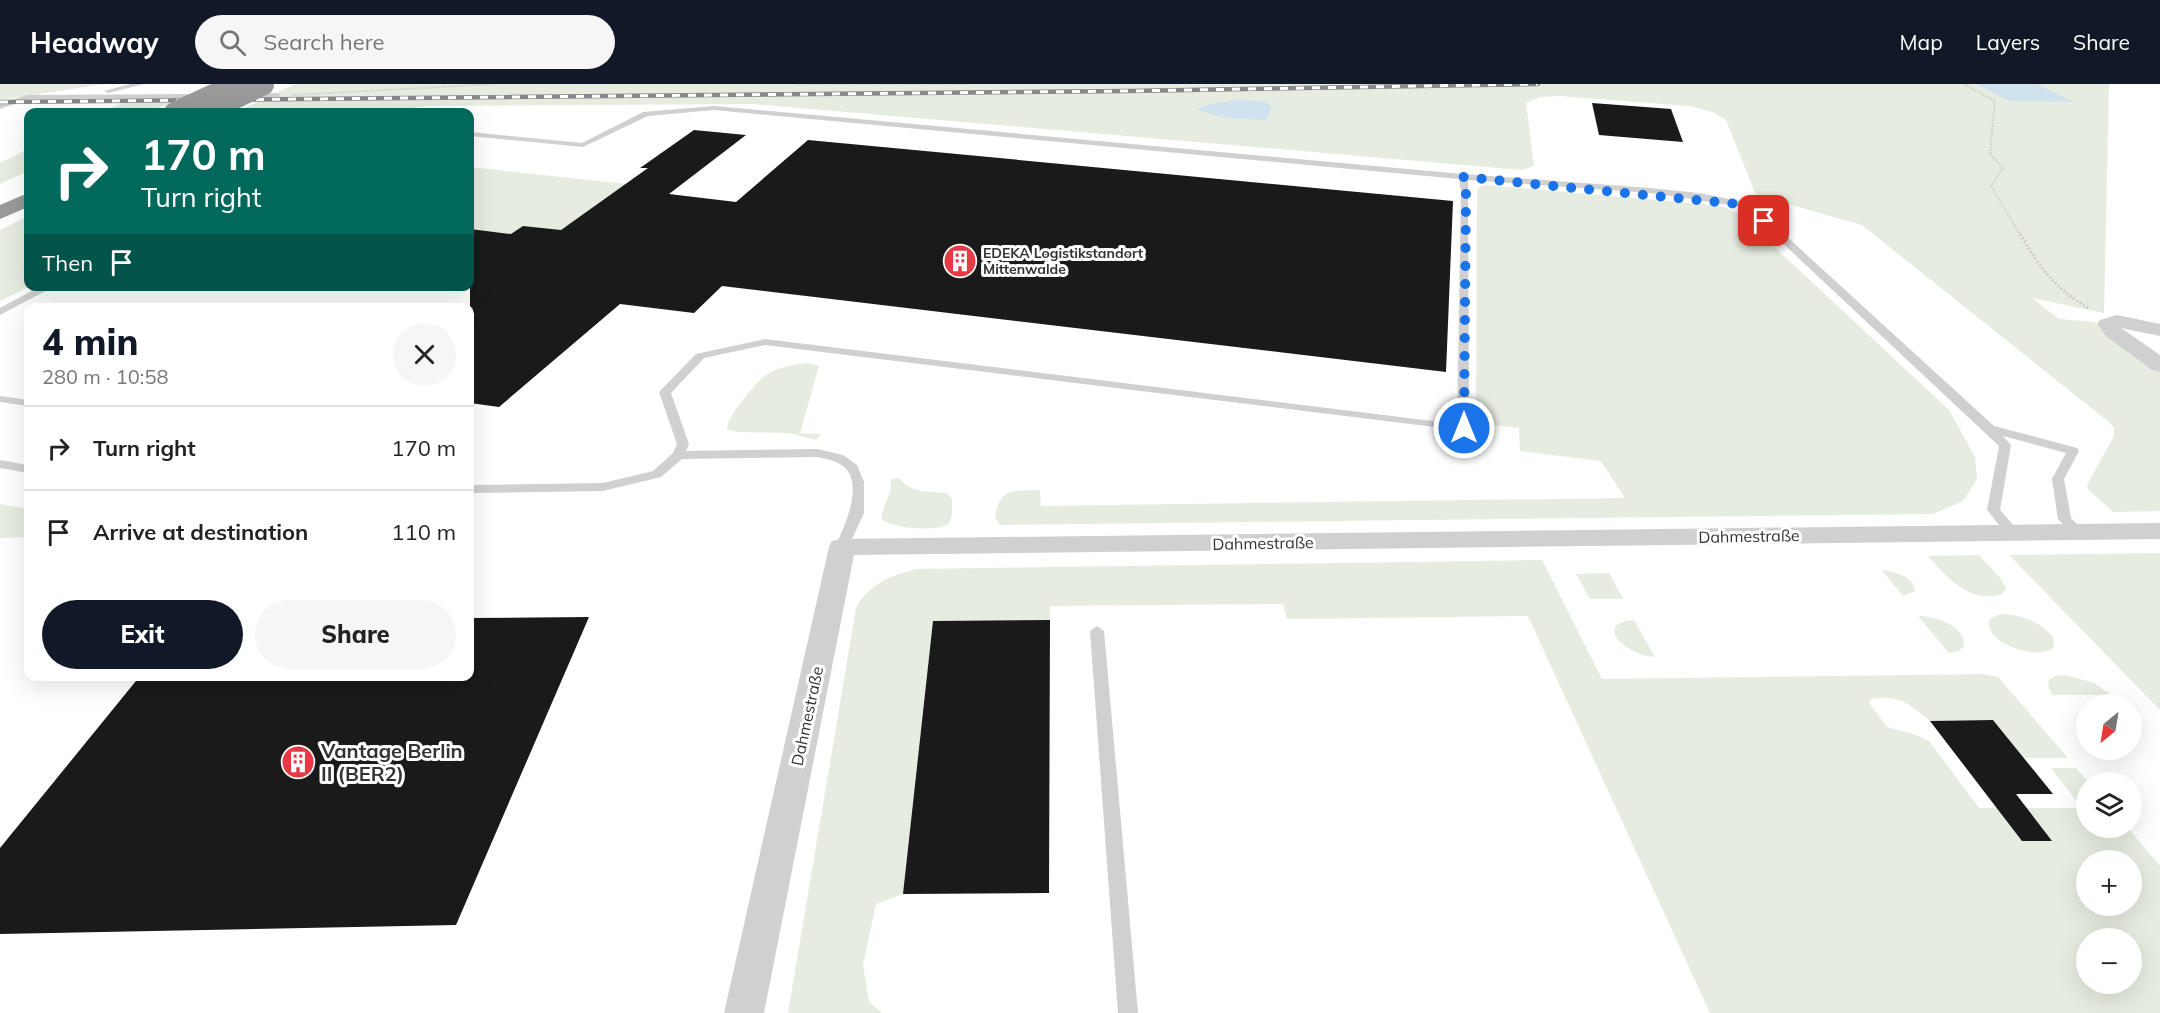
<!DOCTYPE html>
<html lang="en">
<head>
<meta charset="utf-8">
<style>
	body { margin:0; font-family:Mulish,sans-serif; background:#f6f6f6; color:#222; height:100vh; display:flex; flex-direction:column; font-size:22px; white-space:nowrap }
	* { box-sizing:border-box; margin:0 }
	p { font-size:20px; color:#767676 }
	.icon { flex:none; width:33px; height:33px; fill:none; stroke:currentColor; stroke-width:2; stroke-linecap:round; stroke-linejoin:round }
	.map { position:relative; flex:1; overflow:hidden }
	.sheet { position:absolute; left:24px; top:219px; width:450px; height:378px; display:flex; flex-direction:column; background:#fff; border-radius:12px; box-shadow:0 6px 24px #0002 }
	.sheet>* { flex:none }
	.hud { position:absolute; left:24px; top:24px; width:450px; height:183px; border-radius:12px; box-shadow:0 6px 24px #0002; background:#00695c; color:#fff; overflow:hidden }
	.needle { width:39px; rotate:210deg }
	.fabs { position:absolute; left:2076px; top:610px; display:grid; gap:12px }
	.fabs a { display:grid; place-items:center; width:66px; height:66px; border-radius:50%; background:#fff; box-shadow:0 6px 24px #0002; font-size:30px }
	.pin { position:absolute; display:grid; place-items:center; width:51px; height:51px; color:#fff; margin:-26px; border-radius:12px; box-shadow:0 3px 9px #0006 }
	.me { position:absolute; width:66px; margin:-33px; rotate:0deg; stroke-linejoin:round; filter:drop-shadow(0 0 4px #0008) }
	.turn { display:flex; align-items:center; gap:21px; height:126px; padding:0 18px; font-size:27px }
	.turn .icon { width:78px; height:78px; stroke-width:2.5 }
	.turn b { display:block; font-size:42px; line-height:51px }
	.then { display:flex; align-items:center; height:57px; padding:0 18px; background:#0003; gap:12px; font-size:22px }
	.round { display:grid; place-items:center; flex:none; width:63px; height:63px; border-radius:32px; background:#f6f6f6 }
	.head { display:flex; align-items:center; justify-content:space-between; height:102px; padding:0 18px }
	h1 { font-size:36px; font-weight:800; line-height:45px; color:#111827 }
	.action { display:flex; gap:12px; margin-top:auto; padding:12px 18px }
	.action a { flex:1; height:69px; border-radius:36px; background:#111827; color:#fff; font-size:24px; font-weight:800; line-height:69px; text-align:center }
	.action a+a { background:#f6f6f6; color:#222 }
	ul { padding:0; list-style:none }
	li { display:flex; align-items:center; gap:18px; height:84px; padding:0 18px; border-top:2px solid #e0e0e0 }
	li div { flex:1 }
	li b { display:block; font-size:22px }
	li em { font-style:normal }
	header { display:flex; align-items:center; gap:36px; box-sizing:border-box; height:84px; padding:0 30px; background:#111827; color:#fff }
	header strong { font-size:28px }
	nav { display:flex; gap:33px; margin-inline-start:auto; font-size:21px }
	.search { width:420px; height:54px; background:#f6f6f6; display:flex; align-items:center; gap:15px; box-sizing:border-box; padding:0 21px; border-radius:33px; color:#767676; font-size:22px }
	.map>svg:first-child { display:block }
	.green { fill:#e6ecdf; fill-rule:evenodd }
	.water { fill:#cfe2ee }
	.building { fill:#1a1a1a }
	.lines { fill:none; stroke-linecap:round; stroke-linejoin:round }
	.path-far1 { stroke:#cdcdcd; stroke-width:2; stroke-dasharray:1.5 1.5; stroke-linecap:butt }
	.path { stroke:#cdcdcd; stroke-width:3; stroke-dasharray:2 2; stroke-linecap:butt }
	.service { fill:#d0d0d0; fill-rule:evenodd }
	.minor { fill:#d0d0d0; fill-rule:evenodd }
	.motorway { fill:#9a9a9a; fill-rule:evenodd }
	.rail-casing { stroke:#888; stroke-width:4.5 }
	.rail { stroke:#fff; stroke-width:3; stroke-dasharray:8; stroke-linecap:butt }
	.motorway-bridge { stroke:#9a9a9a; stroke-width:20 }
	.route { stroke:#1a73e8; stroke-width:10; stroke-dasharray:0 18 }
	.labels { text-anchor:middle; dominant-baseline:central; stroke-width:6; stroke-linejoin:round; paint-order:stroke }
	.far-poi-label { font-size:14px; font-weight:bold; fill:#333; stroke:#fff; text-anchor:start }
	.street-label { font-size:16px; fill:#333; stroke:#fff }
	.near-poi-label { font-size:20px; font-weight:bold; fill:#333; stroke:#fff; text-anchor:start }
</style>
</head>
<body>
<header>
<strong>Headway</strong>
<div class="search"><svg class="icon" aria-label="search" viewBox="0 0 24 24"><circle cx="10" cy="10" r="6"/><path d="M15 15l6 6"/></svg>Search here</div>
<nav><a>Map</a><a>Layers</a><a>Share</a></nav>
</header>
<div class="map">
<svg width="2160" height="929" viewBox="0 0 2160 929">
	<rect width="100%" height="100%" fill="#fff"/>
	<path class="green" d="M0,0H105L0,16Z
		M295,0H2109L2104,229L2032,214L2059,235L2095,238L2101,246L2160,288V427L2113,428L2088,405L2087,401L2114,352V344L2110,339L1862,141L1756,111L1726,36L1712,28L1689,22L1560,12L1540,13L1526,19L1534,82L1522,86L753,20L427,22L386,28H237Z
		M123,19H170L148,28H102Z
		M28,65V87L0,100V79Z
		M470,83L626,100L561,146L523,142L511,150L470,145Z
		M1486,101L1703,120L1724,123L1738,129L1949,326L1975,373L1977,395L1963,417L1933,430L1000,441L995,434C999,403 1013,407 1040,406L1041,422L1625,414L1601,377L1520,367L1519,344L1476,339L1477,107L1481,102Z
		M28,132L29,203L0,217V146Z
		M807,279L819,282L800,349L821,350L816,356L789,349L737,348L727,345C727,333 755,299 766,291C777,283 794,281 807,279Z
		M899,394C910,409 930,408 947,409L952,415C952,422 953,433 949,439C939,449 894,444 883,436L881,431L891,405V395Z
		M0,420L28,425V453L0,454Z
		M2160,469V626L2009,471Z
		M1979,471L2001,495L2006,505L2002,510C1969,520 1947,493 1928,472Z
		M1542,476L1602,595L1984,590L1998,593L2068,674H2024L1993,636L1930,637C1909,620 1900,610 1871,615L1869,619L1887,643L1916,651L1929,657L1979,724H2082L2051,684H2076L2089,699H2086V744H2128L2160,782V929H1710L1528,532L1287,535L1283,520L1050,522V536L933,537L903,810L876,820L863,881L869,918L882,929H788L856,524C869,500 890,492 916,485ZM2086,777H2132V822H2086ZM2086,855H2132V900H2086Z
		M1882,486C1895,488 1914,492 1915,507L1903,512Z
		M1609,489L1623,515H1590L1576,490Z
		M2000,530C2019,530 2040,537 2053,553L2054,563C2038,578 1984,559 1989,536Z
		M1918,532C1935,532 1965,541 1964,562L1959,567L1949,569Z
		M1634,536L1655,573C1626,572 1592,539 1634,536Z
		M2066,591L2094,599L2111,611H2053L2048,603L2049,596L2055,592Z"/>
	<path class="water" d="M1976,0H2037L2074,18L2009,17Z
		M1239,15L1267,18L1272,23L1266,36L1225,34L1198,26L1201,22Z"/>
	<path class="building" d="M1592,19L1671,25L1683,58L1599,51Z
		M694,46L746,51L669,110L736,118L808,56L1453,117L1446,288L722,202L694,229L620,220L499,323L470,319V145L511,150L523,142L561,146L648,84H640Z
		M589,533L456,841L0,850V764L140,592H470V534Z
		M1050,536L1049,809L903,810L933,537Z
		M1993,636L2053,710H2016L2052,757H2022L1930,637Z"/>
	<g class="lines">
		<path class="path-far1" d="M796,0H968
			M1964,0L1995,17L1990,70L2003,84L1991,102L2021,152
			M292,11L496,0"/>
		<path class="path" d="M2020,150C2041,185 2054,204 2090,225"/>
		<path class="service" d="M130,0H144L108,9L104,7Z
			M276,9L280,11L279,13L246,14L242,12L246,10Z
			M200,10L204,12L203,14L28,15L0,25V20L27,11Z
			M714,22L1463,90L1650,104L1699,109L1750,119L1994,342L2077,364L2079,367L2064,395L2071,434L2085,448L2083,451H2073L2058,435L2052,395L2066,369L2003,352L2011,361L2000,426L2020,449L2018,452H2008L1987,426L1999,362L1744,123L1650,109L1468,96L1469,344L1467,347L765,261L704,274L671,309L689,360L686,367L817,365L843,371L857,381L864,398V429L847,466L842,467L835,463C844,444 862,405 847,386C840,377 827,375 817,373L682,375L661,393L603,407L470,409V401L603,399L653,387L673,369L677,360L659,308L661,306L696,270L765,255L1457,340L1461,107L1459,95L714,26L648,32L583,63L470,52V48L582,59L643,28Z
			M41,202H55L0,231V224Z
			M0,312L28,316V322L0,318Z
			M0,376L28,381V389L0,384Z
			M1097,542L1104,547L1138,929H1118L1090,547Z"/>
		<path class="minor" d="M2117,231L2160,240V252L2121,244L2160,271V288L2152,286L2106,252L2097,240L2100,236Z
			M2160,439V455L854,471L764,929H724L829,463L832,457L842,455Z"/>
		<path class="motorway" d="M28,109V123L0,135V121Z"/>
		<g class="rail-casing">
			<path id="rail" d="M0,18L1129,7L1538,0"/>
		</g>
		<use href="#rail" class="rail"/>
		<path class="motorway-bridge" d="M216,24L264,1
			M174,28L233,1"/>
	</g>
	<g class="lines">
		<path class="route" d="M1464,344L1466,107L1463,93L1747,121L1764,137"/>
	</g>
	<defs>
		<g id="building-disc" transform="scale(1.725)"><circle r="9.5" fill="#e63946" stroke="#fff"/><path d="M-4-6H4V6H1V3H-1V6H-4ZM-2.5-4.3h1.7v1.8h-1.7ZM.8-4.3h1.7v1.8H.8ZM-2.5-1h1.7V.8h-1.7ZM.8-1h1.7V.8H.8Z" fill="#fff"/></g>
	</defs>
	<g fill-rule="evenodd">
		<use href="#building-disc" x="960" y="177"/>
		<use href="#building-disc" x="298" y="678"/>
	</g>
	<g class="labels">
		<g class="far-poi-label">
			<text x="983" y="169">EDEKA Logistikstandort<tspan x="983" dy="16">Mittenwalde</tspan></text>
		</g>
		<g class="street-label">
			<text transform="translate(1749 452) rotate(-1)">Dahmestraße</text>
			<text transform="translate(1263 459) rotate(-1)">Dahmestraße</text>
			<text transform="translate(807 632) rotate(-78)">Dahmestraße</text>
		</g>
		<g class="near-poi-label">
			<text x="321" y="666">Vantage Berlin<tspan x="321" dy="23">II (BER2)</tspan></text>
		</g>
	</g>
</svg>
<div class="fabs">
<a><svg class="needle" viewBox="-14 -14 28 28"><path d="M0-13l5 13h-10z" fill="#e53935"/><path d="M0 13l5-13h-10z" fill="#767676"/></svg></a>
<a><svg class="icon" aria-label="layers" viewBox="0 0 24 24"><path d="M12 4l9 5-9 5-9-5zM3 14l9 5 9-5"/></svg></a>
<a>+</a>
<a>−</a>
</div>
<div class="pin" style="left:1764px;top:137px;background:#d93025"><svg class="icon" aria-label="arrive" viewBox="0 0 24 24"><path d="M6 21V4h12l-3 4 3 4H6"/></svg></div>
<svg class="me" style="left:1464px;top:344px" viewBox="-20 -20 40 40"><circle r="17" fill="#1a73e8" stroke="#fff" stroke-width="3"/><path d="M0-11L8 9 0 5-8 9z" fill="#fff"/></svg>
<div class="hud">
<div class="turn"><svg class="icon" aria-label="right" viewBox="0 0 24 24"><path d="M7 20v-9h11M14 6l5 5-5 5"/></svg><div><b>170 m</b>Turn right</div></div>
<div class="then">Then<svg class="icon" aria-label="arrive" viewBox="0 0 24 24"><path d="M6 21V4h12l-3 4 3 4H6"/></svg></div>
</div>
<section class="sheet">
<div class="head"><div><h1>4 min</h1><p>280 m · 10:58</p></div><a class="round"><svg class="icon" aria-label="close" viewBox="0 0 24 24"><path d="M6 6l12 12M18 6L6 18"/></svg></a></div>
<ul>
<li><svg class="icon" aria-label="right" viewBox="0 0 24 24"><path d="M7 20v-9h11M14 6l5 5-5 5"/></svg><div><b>Turn right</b></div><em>170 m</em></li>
<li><svg class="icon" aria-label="arrive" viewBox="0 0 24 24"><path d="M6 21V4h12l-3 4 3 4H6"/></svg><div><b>Arrive at destination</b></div><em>110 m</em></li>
</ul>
<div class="action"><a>Exit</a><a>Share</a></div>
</section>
</div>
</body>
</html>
